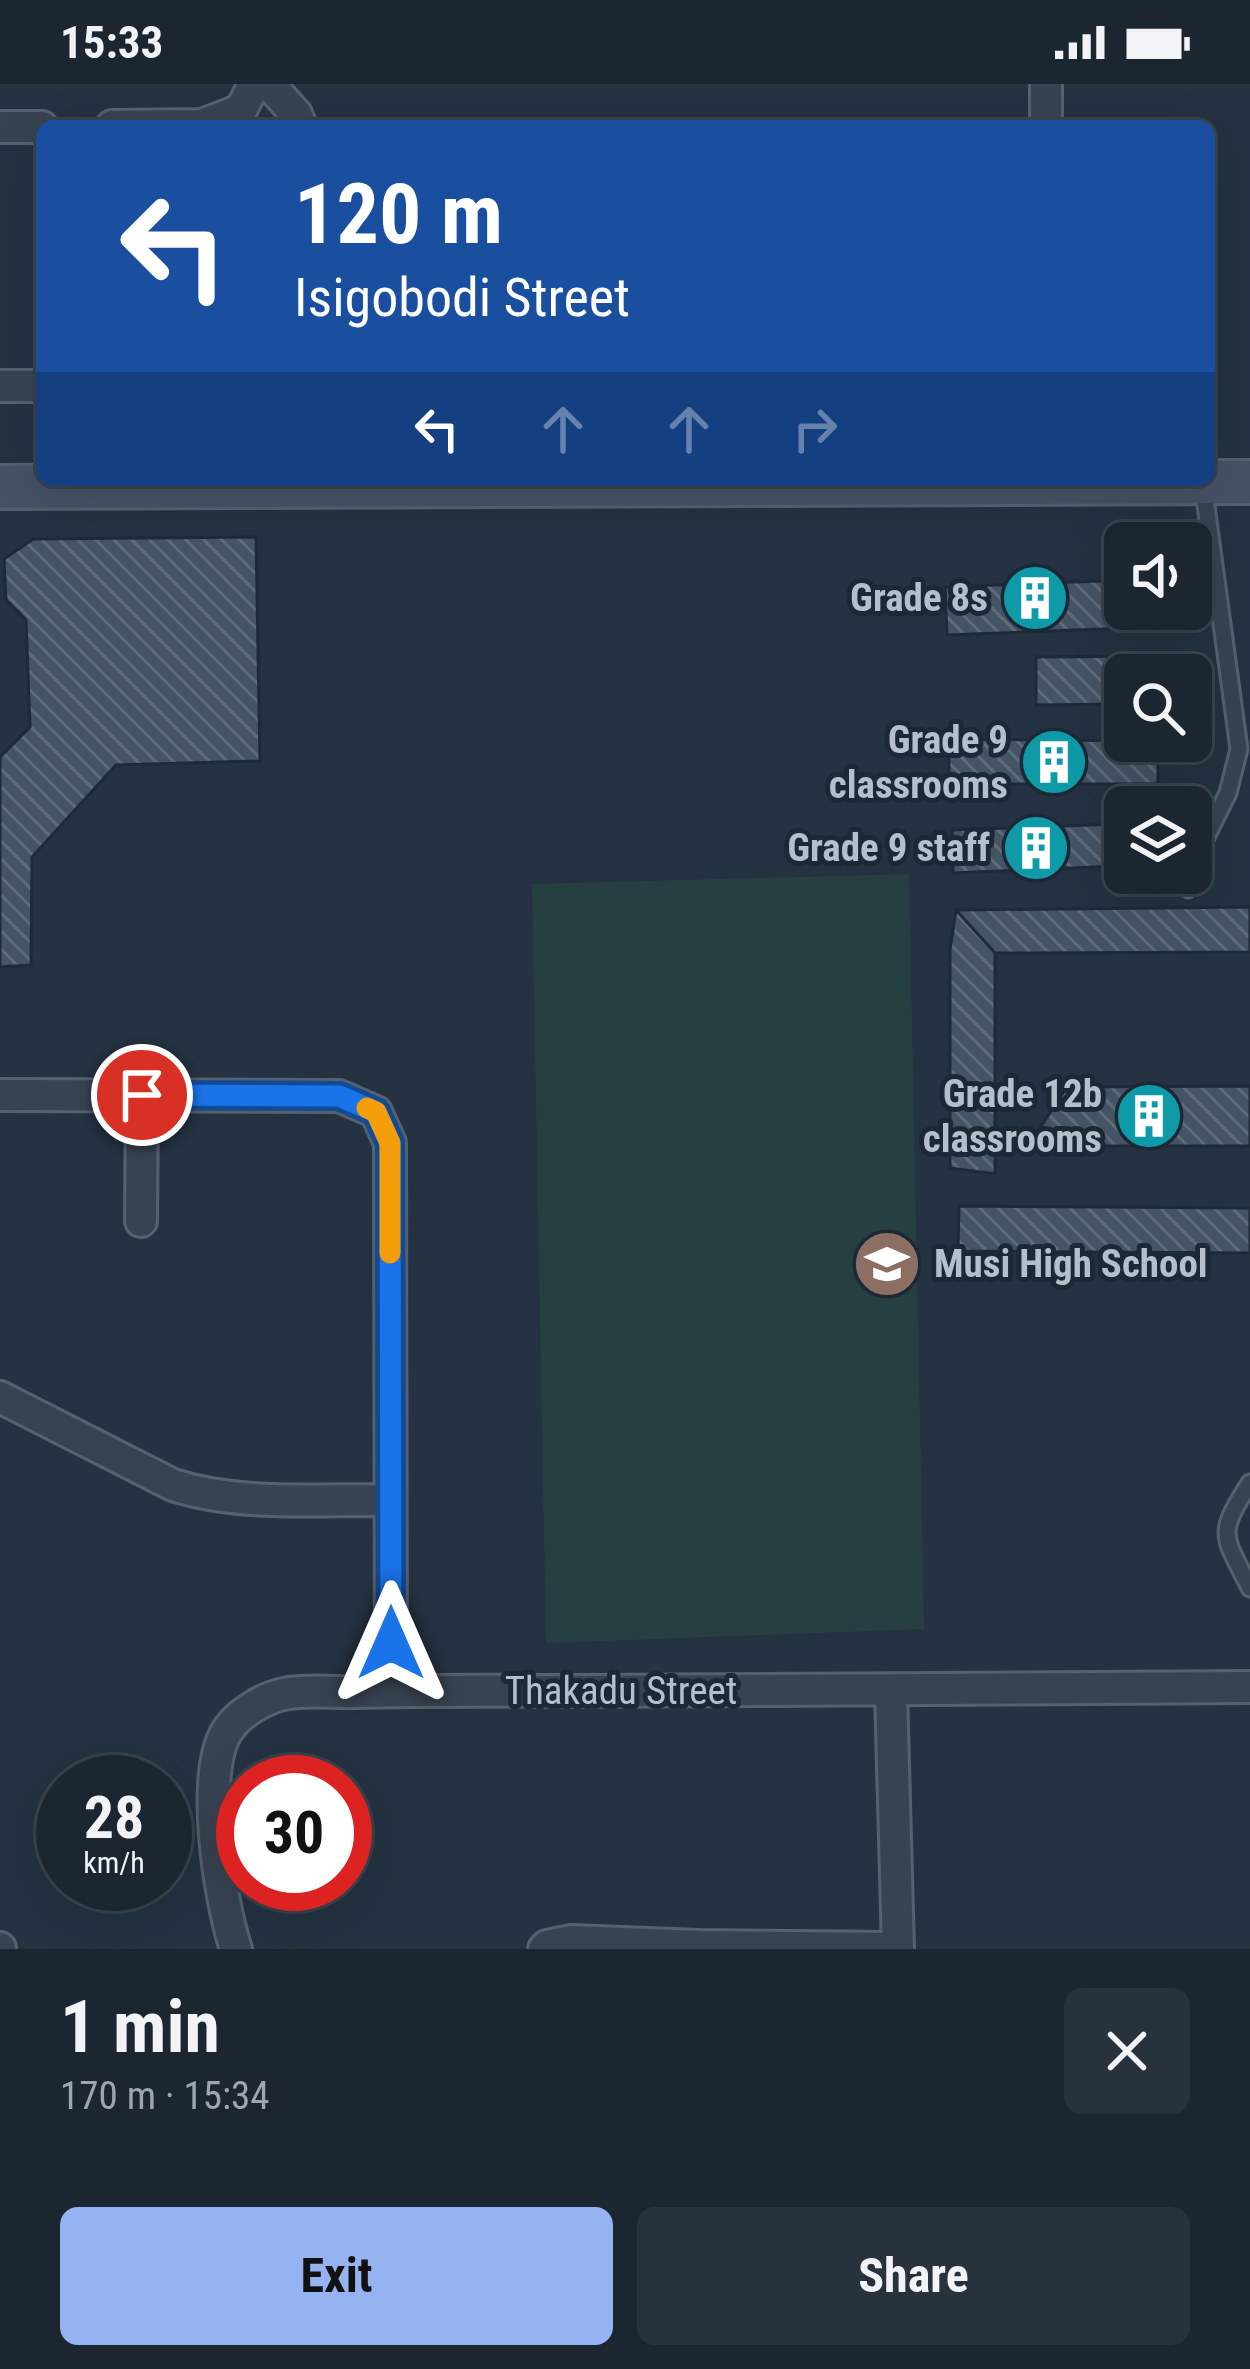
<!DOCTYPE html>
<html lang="en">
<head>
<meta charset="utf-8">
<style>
	body { margin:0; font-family:"Roboto Condensed",sans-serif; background:#28323d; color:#f1f3f6; height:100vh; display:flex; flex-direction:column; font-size:45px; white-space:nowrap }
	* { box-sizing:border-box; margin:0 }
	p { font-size:39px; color:#a0a5ab }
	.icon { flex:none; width:66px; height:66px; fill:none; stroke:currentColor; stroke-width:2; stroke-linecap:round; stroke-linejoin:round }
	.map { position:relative; height:1865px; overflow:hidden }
	.drawer { display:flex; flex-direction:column; background:#1b2631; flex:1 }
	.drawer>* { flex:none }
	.banner { position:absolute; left:36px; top:36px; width:1179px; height:366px; border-radius:18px; box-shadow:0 12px 48px #0002,0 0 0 3px #39434d; background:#1a4fa0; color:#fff; overflow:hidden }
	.buttons { position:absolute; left:1104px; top:438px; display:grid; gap:24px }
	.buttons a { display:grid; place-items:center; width:108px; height:108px; border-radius:18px; background:#1b2631; box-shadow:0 12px 48px #0002,0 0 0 3px #39434d; font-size:60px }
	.speed { position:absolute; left:36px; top:1671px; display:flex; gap:24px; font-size:60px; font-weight:700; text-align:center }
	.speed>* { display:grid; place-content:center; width:156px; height:156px; border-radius:50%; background:#1b2631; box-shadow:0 12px 48px #0002,0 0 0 3px #39434d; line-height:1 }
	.speed small { font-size:30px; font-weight:400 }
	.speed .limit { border:18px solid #d22; background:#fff; color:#111 }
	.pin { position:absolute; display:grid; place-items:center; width:102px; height:102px; color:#fff; margin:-51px; border:6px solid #fff; border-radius:50%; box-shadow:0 3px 12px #0007 }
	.me { position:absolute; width:132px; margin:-66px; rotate:0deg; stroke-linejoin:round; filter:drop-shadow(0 0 9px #0008) }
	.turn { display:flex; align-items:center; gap:42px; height:252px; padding:0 60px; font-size:54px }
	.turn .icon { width:156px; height:156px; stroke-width:2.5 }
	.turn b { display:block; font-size:84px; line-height:102px }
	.lanes { display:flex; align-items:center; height:114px; padding:0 60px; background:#0003; justify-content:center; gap:60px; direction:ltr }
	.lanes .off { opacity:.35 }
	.round { display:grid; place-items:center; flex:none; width:126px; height:126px; border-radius:18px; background:#28323d }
	.summary { display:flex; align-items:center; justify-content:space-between; height:204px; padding:0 60px }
	h1 { font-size:72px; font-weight:700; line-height:90px }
	.action { display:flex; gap:24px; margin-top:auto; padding:24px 60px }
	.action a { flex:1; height:138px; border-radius:18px; background:#95b2f1; color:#111; font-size:48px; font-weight:700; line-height:138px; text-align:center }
	.action a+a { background:#28323d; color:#f1f3f6 }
	.status { display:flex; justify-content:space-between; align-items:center; height:84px; padding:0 60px; background:#1b2631; direction:ltr }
	.status svg { height:33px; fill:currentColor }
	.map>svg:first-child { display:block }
	.grass { fill:#264042 }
	.building { fill:url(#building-back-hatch); stroke:#1f2a38; stroke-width:3 }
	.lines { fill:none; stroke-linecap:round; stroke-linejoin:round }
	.lane-casing { stroke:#56616e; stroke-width:21 }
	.street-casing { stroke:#56616e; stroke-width:36 }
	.secondary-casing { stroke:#56616e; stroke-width:48 }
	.lane { stroke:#384351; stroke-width:15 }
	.street { stroke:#384351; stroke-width:30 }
	.secondary { stroke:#465264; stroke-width:42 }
	.route-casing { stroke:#114b97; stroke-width:30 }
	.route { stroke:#1a73e8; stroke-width:21 }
	.slow { stroke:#f59e0b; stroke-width:21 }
	.labels { text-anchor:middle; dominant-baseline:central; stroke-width:10; stroke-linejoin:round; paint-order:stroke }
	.poi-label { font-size:39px; font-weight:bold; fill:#b5becb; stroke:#1d2836; text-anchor:end }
	.street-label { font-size:39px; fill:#b5becb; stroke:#1d2836 }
</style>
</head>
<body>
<div class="status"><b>15:33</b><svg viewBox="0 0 49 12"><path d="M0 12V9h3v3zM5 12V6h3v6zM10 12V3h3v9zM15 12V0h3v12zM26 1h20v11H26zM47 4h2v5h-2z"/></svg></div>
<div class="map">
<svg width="1250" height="1865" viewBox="0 0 1250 1865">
	<defs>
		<pattern id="building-back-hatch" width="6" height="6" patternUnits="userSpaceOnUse" patternTransform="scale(3)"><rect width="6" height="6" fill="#455465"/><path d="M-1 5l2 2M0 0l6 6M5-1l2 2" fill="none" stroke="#5e6b7a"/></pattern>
	</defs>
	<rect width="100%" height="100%" fill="#243241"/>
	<path class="grass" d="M909,790L924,1545L546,1559L532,800Z"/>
	<path class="building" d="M256,453L260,677L116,681L32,773L31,881L0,883V673L30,643L26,536L6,516L4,475L33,455Z
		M1125,496V525H1182L1183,542L947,551L945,503Z
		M1184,572L1185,591H1125V620L1036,621V573Z
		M949,655L1158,657V700H949Z
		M1119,740L1120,782L953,789L952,746Z
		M1250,823V868L995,869L956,826Z
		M956,826L995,869V1090L950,1084V866Z
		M1250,1002V1062H1028L1067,1003Z
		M959,1122L1250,1124V1169L958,1167Z"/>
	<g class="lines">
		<g class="lane-casing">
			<path id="lane" d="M1188,805L1201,763L1228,709L1239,665L1203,400
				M1250,1399C1216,1452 1223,1450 1250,1504"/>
		</g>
		<g class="street-casing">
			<path id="street" d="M269,0L296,30L301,42
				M1046,0V42
				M112,42L202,41L241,26L254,0
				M0,43H42
				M0,302H42
				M0,1011L339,1012L376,1028L390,1059L391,1607
				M141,1137L142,1011
				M0,1313L173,1401C242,1423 319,1415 390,1416
				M891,1607L898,1865
				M0,1864V1865
				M236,1865C220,1818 198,1682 230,1643C241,1628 265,1614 284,1610C306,1605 334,1609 356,1608C432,1606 508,1607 584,1607C806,1607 1028,1605 1250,1603
				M544,1865L547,1862L572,1857L699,1862L898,1864"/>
		</g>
		<g class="secondary-casing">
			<path id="secondary" d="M0,403L1250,398"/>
		</g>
		<use href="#lane" class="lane"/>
		<use href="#street" class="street"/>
		<use href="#secondary" class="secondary"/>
	</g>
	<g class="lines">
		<g class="route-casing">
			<path id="route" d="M142,1011L339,1012L376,1028L390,1059L391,1559"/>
		</g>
		<use href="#route" class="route"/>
		<path class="slow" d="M367,1024L376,1028L390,1059V1169"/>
	</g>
	<defs>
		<g id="building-disc" transform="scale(3.45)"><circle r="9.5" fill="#0f9aa8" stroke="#1d2836"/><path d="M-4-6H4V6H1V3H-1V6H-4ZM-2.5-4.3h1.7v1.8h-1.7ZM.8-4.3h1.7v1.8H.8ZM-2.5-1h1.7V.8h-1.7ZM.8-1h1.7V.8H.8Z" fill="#fff"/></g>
		<g id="school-disc" transform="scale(3.45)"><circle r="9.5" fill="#8d6e63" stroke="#1d2836"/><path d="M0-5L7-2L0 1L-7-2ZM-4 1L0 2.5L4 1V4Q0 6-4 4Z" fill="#fff"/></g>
	</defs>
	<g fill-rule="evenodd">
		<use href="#building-disc" x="1035" y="514"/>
		<use href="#building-disc" x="1054" y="678"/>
		<use href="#building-disc" x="1036" y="764"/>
		<use href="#building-disc" x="1149" y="1032"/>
		<use href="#school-disc" x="887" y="1180"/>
	</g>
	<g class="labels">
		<g class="poi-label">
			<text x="988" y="514">Grade 8s</text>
			<text x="1008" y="656">Grade 9<tspan x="1008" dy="45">classrooms</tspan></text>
			<text x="990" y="764">Grade 9 staff</text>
			<text x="1102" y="1010">Grade 12b<tspan x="1102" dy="45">classrooms</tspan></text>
			<text x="934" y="1180" text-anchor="start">Musi High School</text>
		</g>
		<g class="street-label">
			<text x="621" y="1607">Thakadu Street</text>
		</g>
	</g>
</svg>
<div class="buttons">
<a><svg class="icon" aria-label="sound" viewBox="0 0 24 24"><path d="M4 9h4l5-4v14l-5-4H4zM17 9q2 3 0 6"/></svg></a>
<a><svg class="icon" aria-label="search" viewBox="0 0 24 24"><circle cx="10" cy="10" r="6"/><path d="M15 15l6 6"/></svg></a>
<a><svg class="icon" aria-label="layers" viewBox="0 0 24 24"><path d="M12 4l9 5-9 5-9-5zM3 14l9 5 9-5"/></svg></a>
</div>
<div class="speed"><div>28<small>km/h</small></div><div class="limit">30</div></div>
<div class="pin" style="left:142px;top:1011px;background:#d93025"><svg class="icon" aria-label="arrive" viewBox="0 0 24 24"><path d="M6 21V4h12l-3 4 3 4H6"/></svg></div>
<svg class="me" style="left:391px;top:1559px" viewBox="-20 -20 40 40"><path d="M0-17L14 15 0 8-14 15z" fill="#1a73e8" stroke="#fff" stroke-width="4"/></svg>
<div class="banner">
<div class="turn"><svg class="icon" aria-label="left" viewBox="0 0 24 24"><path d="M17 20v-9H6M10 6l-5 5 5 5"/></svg><div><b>120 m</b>Isigobodi Street</div></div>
<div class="lanes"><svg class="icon" aria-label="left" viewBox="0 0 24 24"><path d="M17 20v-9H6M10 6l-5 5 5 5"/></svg><svg class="icon off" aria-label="ahead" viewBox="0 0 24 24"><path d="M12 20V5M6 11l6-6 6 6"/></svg><svg class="icon off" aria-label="ahead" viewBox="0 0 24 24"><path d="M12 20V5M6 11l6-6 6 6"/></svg><svg class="icon off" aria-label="right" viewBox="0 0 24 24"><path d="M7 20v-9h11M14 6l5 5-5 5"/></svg></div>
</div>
</div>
<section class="drawer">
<div class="summary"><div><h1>1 min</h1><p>170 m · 15:34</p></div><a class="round"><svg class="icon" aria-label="close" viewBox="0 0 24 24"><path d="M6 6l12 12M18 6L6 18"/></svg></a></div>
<div class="action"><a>Exit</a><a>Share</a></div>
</section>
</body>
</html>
